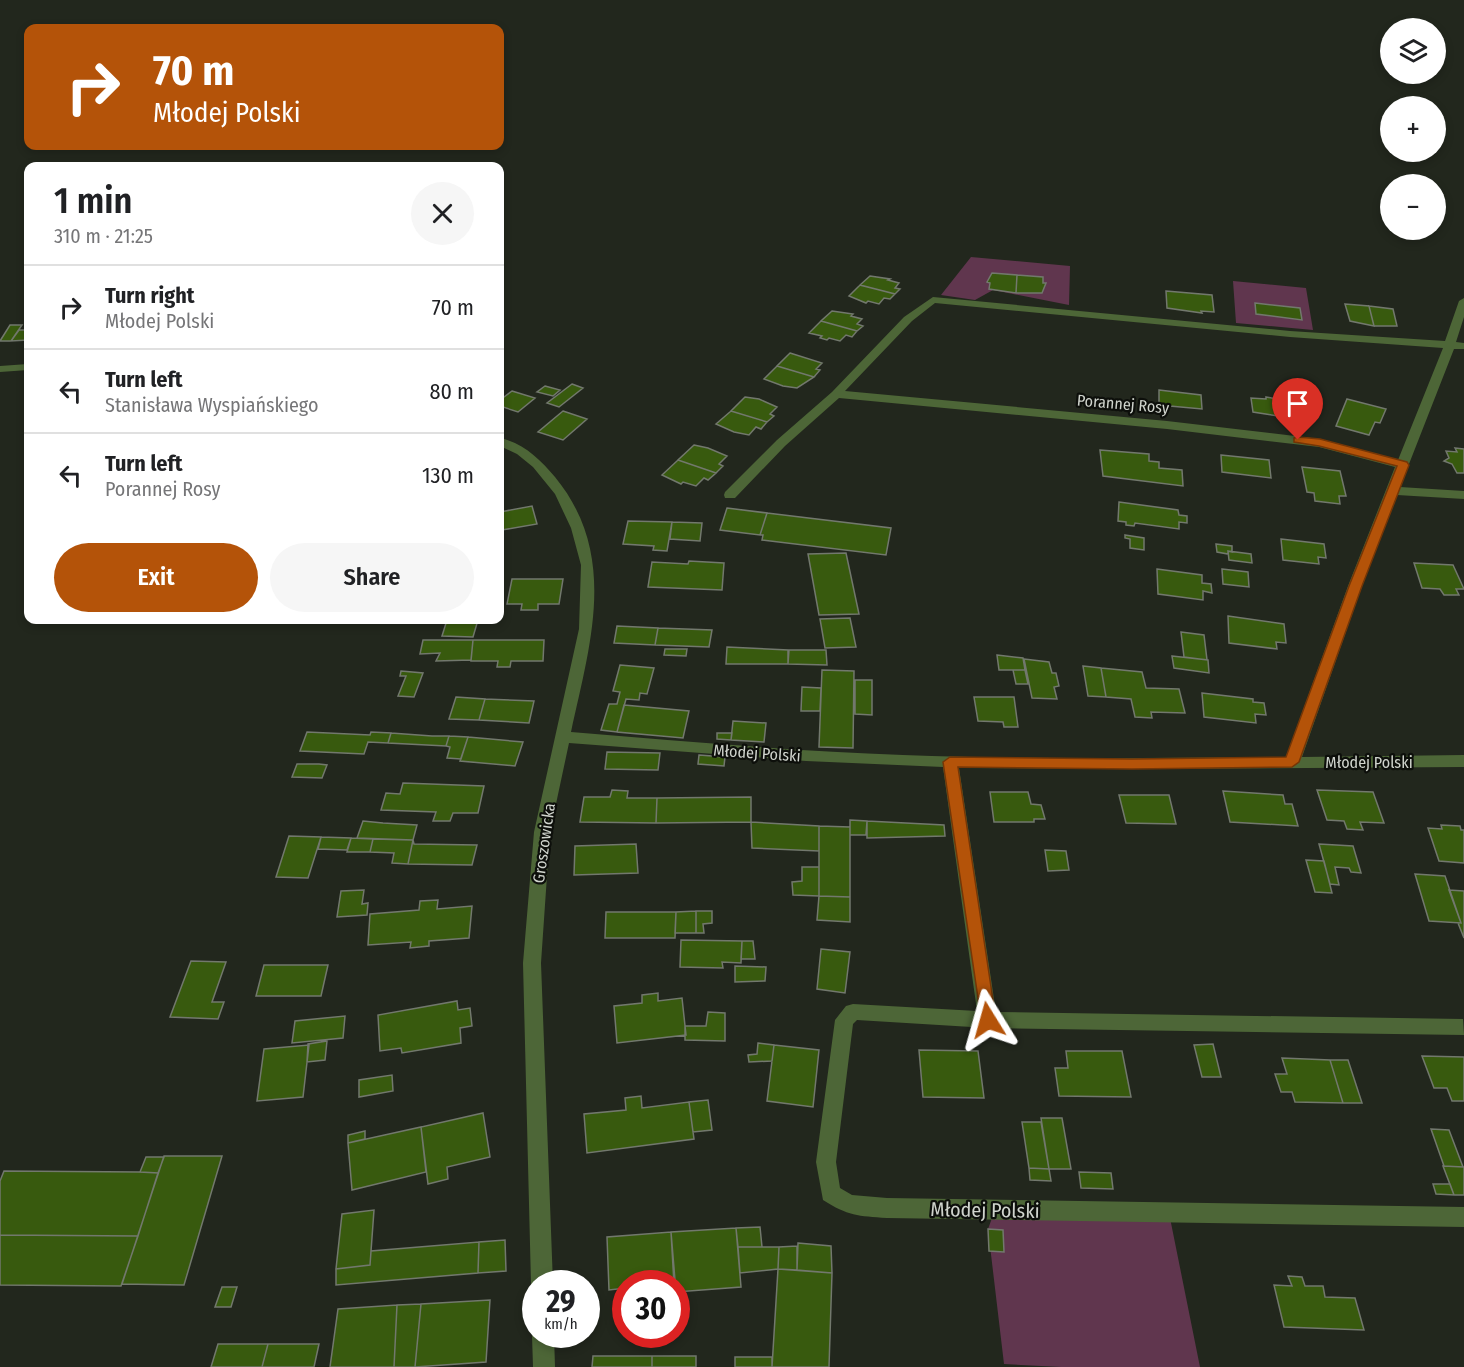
<!DOCTYPE html>
<html lang="en">
<head>
<meta charset="utf-8">
<style>
	body { margin:0; font-family:"Fira Sans Condensed",sans-serif; background:#f6f6f6; color:#202124; height:100vh; display:flex; flex-direction:column; font-size:22px; white-space:nowrap }
	* { box-sizing:border-box; margin:0 }
	p { font-size:20px; color:#757577 }
	.icon { flex:none; width:33px; height:33px; fill:none; stroke:currentColor; stroke-width:2; stroke-linecap:round; stroke-linejoin:round }
	.map { position:relative; flex:1; overflow:hidden }
	.sheet { position:absolute; left:24px; top:162px; width:480px; height:462px; display:flex; flex-direction:column; background:#fff; border-radius:12px; box-shadow:0 3px 9px #0003 }
	.sheet>* { flex:none }
	.hud { position:absolute; left:24px; top:24px; width:480px; height:126px; border-radius:12px; box-shadow:0 3px 9px #0003; background:#b45309; color:#fff; overflow:hidden }
	.controls { position:absolute; left:1380px; top:18px; display:grid; gap:12px }
	.controls a { display:grid; place-items:center; width:66px; height:66px; border-radius:50%; background:#fff; box-shadow:0 3px 9px #0003; font-size:30px }
	.speed { position:absolute; left:522px; top:1270px; display:flex; gap:12px; font-size:30px; font-weight:700; text-align:center }
	.speed>* { display:grid; place-content:center; width:78px; height:78px; border-radius:50%; background:#fff; box-shadow:0 3px 9px #0003; line-height:1 }
	.speed small { font-size:15px; font-weight:400 }
	.speed .limit { border:9px solid #d22; background:#fff; color:#111 }
	.pin { position:absolute; display:grid; place-items:center; width:51px; height:51px; color:#fff; margin:-62px -26px; border-radius:50% 50% 50% 0; rotate:-45deg; box-shadow:0 0 6px #0007 }
	.pin .icon { rotate:45deg }
	.me { position:absolute; width:66px; margin:-33px; rotate:352deg; stroke-linejoin:round; filter:drop-shadow(0 0 4px #0008) }
	.turn { display:flex; align-items:center; gap:21px; height:126px; padding:0 30px; font-size:27px }
	.turn .icon { width:78px; height:78px; stroke-width:2.5 }
	.turn b { display:block; font-size:42px; line-height:51px }
	.round { display:grid; place-items:center; flex:none; width:63px; height:63px; border-radius:32px; background:#f6f6f6 }
	.head { display:flex; align-items:center; justify-content:space-between; height:102px; padding:0 30px }
	h1 { font-size:36px; font-weight:600; line-height:45px }
	.cta { display:flex; gap:12px; margin-top:auto; padding:12px 30px }
	.cta a { flex:1; height:69px; border-radius:36px; background:#b45309; color:#fff; font-size:24px; font-weight:600; line-height:69px; text-align:center }
	.cta a+a { background:#f6f6f6; color:#202124 }
	ul { padding:0; list-style:none }
	li { display:flex; align-items:center; gap:18px; height:84px; padding:0 30px; border-top:2px solid #e0e0e0 }
	li div { flex:1 }
	li b { display:block; font-size:22px }
	li em { font-style:normal }
	.map>svg:first-child { display:block }
	.green { fill:#60364e }
	.building { fill:#385a0e; stroke:#72786d; stroke-width:1.5 }
	.lines { fill:none; stroke-linecap:round; stroke-linejoin:round }
	.street { fill:#4d6637; fill-rule:evenodd }
	.route { fill:#b45309; stroke:#753606; stroke-width:1.5 }
	.labels { text-anchor:middle; dominant-baseline:central; stroke-width:4.5; stroke-linejoin:round; paint-order:stroke }
	.street-label { font-size:16px; fill:#d0d4cd; stroke:#0d0f0b }
	.near-street-label { font-size:20px; fill:#d0d4cd; stroke:#0d0f0b }
</style>
</head>
<body>
<div class="map">
<svg width="1464" height="1367" viewBox="0 0 1464 1367">
	<rect width="100%" height="100%" fill="#22271d"/>
	<path class="green" d="M971,257L1070,266L1069,305L993,290L975,300L941,295Z
		M1233,281L1306,288L1313,330L1236,323Z
		M995,1210L1169,1213L1200,1367H1061L1004,1364L988,1229Z"/>
	<path class="building" d="M992,273L1017,275L1016,293L989,289L990,283L987,282Z
		M1017,275L1043,277V283H1046L1042,293H1016Z
		M870,276L890,279L888,280L899,283L895,288L900,289L895,294L860,285Z
		M860,285L895,294L890,299L884,298L879,304L868,301L866,303L849,296Z
		M1166,291L1212,295L1214,312L1201,311L1202,313L1167,308Z
		M1255,303L1300,308L1302,320L1256,314Z
		M1345,304L1369,306L1374,326L1350,321Z
		M1369,306L1393,309L1397,326H1374Z
		M832,311L853,314L851,316L862,319L857,324L863,326L857,331L821,321Z
		M821,321L857,331L852,337L846,335L840,341L829,338L827,340L820,338L822,336L809,333Z
		M10,325H22L11,341H0Z
		M19,330H28V340L11,341Z
		M790,353L822,363L816,369L820,370L814,377L777,366Z
		M777,366L814,377L797,388L783,386L764,379Z
		M572,384L583,388L559,407L547,403Z
		M545,386L560,390L553,396L537,392Z
		M1159,390L1201,395L1202,409L1159,405Z
		M512,391L535,398L518,412L500,406V400Z
		M745,397L759,399L777,407L770,414L774,416L767,422L731,411Z
		M1266,397L1296,402L1298,419L1253,412L1251,398L1266,399Z
		M1347,399L1386,409L1380,423L1375,422L1369,435L1336,426Z
		M563,411L587,419L563,440L538,432Z
		M731,411L767,422L761,429L756,427L749,435L734,432L716,424Z
		M694,445L708,448L727,456L719,464L723,466L716,473L678,460Z
		M1455,448L1464,449V473H1457L1452,464L1444,461L1449,458L1446,451L1457,452Z
		M1100,450L1149,454V461L1159,462V468L1182,470L1183,486L1103,476Z
		M1221,455L1269,460L1271,478L1222,472Z
		M678,460L716,473L708,480L704,478L696,486L683,482L681,484L662,475Z
		M1302,467L1340,471L1346,496H1339L1340,504L1315,501L1314,493L1307,492Z
		M1119,502L1178,510L1179,515L1187,516V523L1179,522V529L1135,523L1134,526L1126,525V522L1118,521Z
		M532,506L537,524L502,530L500,512Z
		M727,508L767,513L760,535L720,530Z
		M767,513L891,528L886,555L762,540L763,535H760Z
		M628,521L672,522L667,551L653,550L654,546L623,544Z
		M672,522L702,523L700,541L670,539Z
		M1125,535L1144,538V550L1130,548V539L1125,538Z
		M1281,539L1324,544L1326,558L1318,557L1319,564L1283,560Z
		M1216,544L1232,546V552L1228,551V554L1217,552Z
		M1228,551L1251,554L1252,563L1229,560Z
		M846,553L859,614L819,615L808,554Z
		M689,561L724,563L722,590L648,587L652,562L688,564Z
		M1414,563L1453,565L1464,589H1456L1459,595H1444L1440,589L1422,588Z
		M1157,569L1202,575V583L1211,584L1212,593L1203,591V600L1158,594Z
		M1222,569L1248,572L1249,587L1223,584Z
		M512,579H563L559,604H538V610H521L522,604H507Z
		M1228,616L1284,624L1286,643L1276,642L1277,649L1229,643Z
		M850,618L856,647L825,648L820,619Z
		M447,620H478L473,637L442,636Z
		M617,626L658,628L655,645L614,643Z
		M658,628L712,630L709,647L655,645Z
		M1181,632L1204,635L1207,660L1184,657Z
		M423,640H473L471,660L436,661L440,653L420,654Z
		M473,640H544L543,661H511L510,667H497L498,661H471Z
		M727,647L788,650V664H726Z
		M665,649H687L686,656L664,655Z
		M789,650H826L827,665L788,664Z
		M997,655L1023,658L1025,670H999Z
		M1172,656L1208,660L1209,673L1174,668Z
		M1024,659L1049,662L1052,673H1056L1059,686L1054,687L1057,699L1032,698Z
		M620,665L654,668L647,694L640,693L639,700L626,699L617,732L601,730L609,704H617L620,692L613,691Z
		M1083,666L1101,668L1106,697L1088,696Z
		M1101,668L1142,672L1146,688L1179,689L1185,713L1151,712L1152,718L1135,717L1131,699L1106,697Z
		M822,670L854,671L853,748L819,747Z
		M1013,670H1025L1028,684H1016Z
		M401,671L423,673L414,697L398,696L406,676H400Z
		M855,680H872V715L855,714Z
		M802,687L821,688L820,711H801Z
		M1202,693L1253,699V702L1264,703L1266,715L1255,714L1256,723L1204,717Z
		M456,697L485,699L479,720L449,719Z
		M974,697H1014L1018,727H1004L1003,722L978,721Z
		M485,699L534,701L529,723L479,720Z
		M624,705L689,711L683,738L617,732Z
		M733,721L766,723L764,742L731,740Z
		M307,732L370,735L371,732L391,733L388,743L368,742L364,754L300,751Z
		M391,733L432,736H449L446,746L388,743Z
		M717,733H732L731,740L717,739Z
		M449,736L468,737L461,759L447,758L450,747L446,746Z
		M468,737L523,742L515,766L460,761Z
		M607,752L660,753L658,770L605,769Z
		M699,755L725,757L724,766L698,764Z
		M297,764H319L327,765L322,778L292,777Z
		M403,783L484,786L478,813H453L450,821H433L436,812L381,810L386,793L400,794Z
		M612,790L628,791L627,798H657L656,823L580,822L584,797H610Z
		M1317,790L1373,792L1384,823L1360,822L1363,830L1347,829L1344,821L1327,820Z
		M1223,791L1283,795L1285,804H1292L1298,826L1230,822Z
		M990,792H1028L1031,804L1041,805L1045,819H1034V822H994Z
		M1119,795H1169L1176,824L1126,823Z
		M751,797V822L656,823L657,798Z
		M850,820L867,821L866,835H850Z
		M363,821L383,823L417,825L413,840L357,838Z
		M867,821L944,825L945,836L867,838Z
		M751,822L819,826V851L752,848Z
		M1441,825L1460,826L1461,830H1464V863L1439,861L1428,828L1442,829Z
		M819,826L850,827V897L819,896Z
		M289,836L321,837L308,878L276,877Z
		M321,837L351,838L347,850L318,849Z
		M351,838L373,839L370,852H347Z
		M373,839L413,840L408,864L392,863L394,853L370,852Z
		M413,840L414,844L477,845L472,865L408,864Z
		M636,844L638,873L574,875L575,846Z
		M1319,844L1353,846L1361,873L1351,872L1349,868L1335,867L1339,885L1330,884Z
		M1045,850L1066,851L1069,870L1048,871Z
		M1306,860L1324,861L1332,893L1315,892Z
		M802,867H819V896L793,895L792,882L802,881Z
		M1415,874L1445,876L1461,923L1429,921Z
		M364,890L362,904L368,903L367,915L337,917L341,891Z
		M1449,890L1464,891V938L1458,923H1461Z
		M819,896L850,897V922L817,920Z
		M438,900L437,909L472,906L469,938L429,941V946L410,948L411,942L368,945L370,914L419,910L420,901Z
		M696,911V933H675L676,912Z
		M696,911H712V923L703,924L704,933H696Z
		M606,912H676L675,938H605Z
		M681,940L742,941L741,963L722,962L723,968L680,967Z
		M742,941H753L755,959H741Z
		M821,949L850,952L845,993L817,989Z
		M191,961L226,962L212,1002H224L218,1019L170,1017Z
		M264,965H328L321,996H256Z
		M735,966L766,967L765,981L735,982Z
		M658,993V1001L682,998L686,1035L617,1043L614,1006L642,1003V995Z
		M457,1001L458,1010L470,1008L472,1026L460,1028L461,1043L402,1053L401,1048L380,1051L378,1015Z
		M708,1012L725,1013V1041L685,1040V1026H706Z
		M345,1016L343,1038L292,1043L295,1021Z
		M327,1041L325,1060L307,1062L308,1044Z
		M758,1043L774,1045L772,1061L749,1062L748,1055L757,1054Z
		M1213,1044L1221,1077H1202L1194,1045Z
		M309,1045L303,1097L257,1101L264,1049Z
		M774,1045L819,1050L813,1107L767,1101Z
		M919,1050L978,1051L984,1098L923,1097Z
		M1066,1051H1122L1131,1097L1059,1096L1055,1068H1068Z
		M1422,1056L1464,1057V1101H1452L1447,1088H1434Z
		M1282,1058L1330,1060L1343,1103L1295,1102L1292,1092H1281L1275,1074H1287Z
		M1330,1060H1348L1362,1103H1343Z
		M392,1075L393,1091L359,1097V1080Z
		M641,1096L642,1108L689,1102L694,1139L587,1153L584,1114L626,1110L625,1098Z
		M708,1100L712,1130L693,1132L689,1102Z
		M483,1113L490,1157L447,1167L448,1179L428,1184L421,1127Z
		M1041,1118H1062L1071,1169H1049Z
		M1022,1122H1041L1049,1169L1029,1168Z
		M421,1127L426,1172L352,1190L348,1143Z
		M1431,1129L1449,1130L1463,1167L1444,1166Z
		M365,1131V1139L348,1143V1135Z
		M164,1156H222L184,1285L122,1284Z
		M146,1157H164L158,1173L140,1172Z
		M1443,1166L1464,1167V1195H1454Z
		M1029,1168L1049,1169L1051,1181L1030,1180Z
		M4,1171L140,1172L158,1173L138,1236L0,1235V1181Z
		M1079,1172L1111,1173L1113,1189L1081,1188Z
		M1433,1184H1450L1454,1195L1436,1194Z
		M374,1210L370,1265L336,1269L342,1214Z
		M760,1227L762,1247H738L736,1228Z
		M736,1228L741,1287L676,1292L671,1232Z
		M988,1229L1003,1230L1004,1252L989,1251Z
		M671,1232L674,1284H626V1288L609,1290L607,1237Z
		M0,1235L138,1236L121,1286L0,1285Z
		M505,1240L506,1271L478,1273L479,1242Z
		M479,1242L478,1273L336,1285V1269L370,1265L371,1251Z
		M798,1243L831,1246L832,1273L797,1270Z
		M797,1246V1270L778,1269L779,1247Z
		M738,1247H779L778,1269L740,1273Z
		M778,1269L832,1273L829,1367H772Z
		M1288,1276L1302,1277L1305,1286H1323L1325,1297L1355,1298L1364,1330L1284,1327L1274,1285L1292,1286Z
		M222,1287H237L231,1307H215Z
		M490,1300L486,1362L415,1367L421,1304Z
		M421,1304L415,1367H394L397,1305Z
		M397,1305L394,1367H330L338,1309Z
		M218,1344H268L262,1367H211Z
		M268,1344H319L314,1367H262Z
		M593,1356H652V1367H592Z
		M652,1356H696V1367H652Z
		M735,1357H772V1367H735Z"/>
	<g class="lines">
		<path class="street" d="M933,297L1290,331L1445,341L1459,301L1464,298V317L1456,342L1464,343V349H1454L1400,487L1464,491V499L1397,495L1362,586L1302,757L1464,755V767L1144,769L959,768L996,1012L1463,1019L1464,1035L988,1028L857,1020L853,1024L836,1162L840,1188L852,1195L887,1198L1464,1207V1227L887,1218C858,1216 848,1216 823,1200L816,1162L835,1020L846,1006L853,1004L977,1011L943,767L806,761L569,743L550,832L541,963L553,1284H536V1292L531,1284L523,963L534,832L579,629L581,565L571,528L555,494L533,467L517,454L500,446V438C523,443 540,459 555,477C619,555 590,644 571,732C682,741 792,751 903,755C1031,760 1158,758 1286,757L1348,586L1395,467L1319,447L1167,429L839,398L785,446L735,498H725L724,495L725,492L777,440L832,392L904,317ZM935,303L1290,337L1443,348L1398,460L1320,439L1167,421L845,391L912,321Z
			M28,364V370L0,372V366Z
			M535,1327L536,1335H554L555,1367H533L532,1335Z"/>
	</g>
	<path class="route" d="M1298,437L1320,439L1407,462L1409,465L1362,586L1299,762L1292,767L1132,769L958,767L996,1020L994,1025L988,1028L982,1025L943,762L950,757L1132,759L1286,757L1349,586L1397,466L1319,446L1294,442V438Z"/>
	<g class="labels">
		<g class="street-label">
			<text transform="translate(1123 404) rotate(5)">Porannej Rosy</text>
			<text transform="translate(757 753) rotate(4)">Młodej Polski</text>
			<text x="1369" y="762">Młodej Polski</text>
			<text transform="translate(544 843) rotate(-82)">Groszowicka</text>
		</g>
		<g class="near-street-label">
			<text transform="translate(985 1210) rotate(1)">Młodej Polski</text>
		</g>
	</g>
</svg>
<div class="controls">
<a><svg class="icon" aria-label="layers" viewBox="0 0 24 24"><path d="M12 4l9 5-9 5-9-5zM3 14l9 5 9-5"/></svg></a>
<a>+</a>
<a>−</a>
</div>
<div class="speed"><div>29<small>km/h</small></div><div class="limit">30</div></div>
<div class="pin" style="left:1298px;top:440px;background:#d93025"><svg class="icon" aria-label="arrive" viewBox="0 0 24 24"><path d="M6 21V4h12l-3 4 3 4H6"/></svg></div>
<svg class="me" style="left:988px;top:1020px" viewBox="-20 -20 40 40"><path d="M0-17L14 15 0 8-14 15z" fill="#b45309" stroke="#fff" stroke-width="4"/></svg>
<div class="hud">
<div class="turn"><svg class="icon" aria-label="right" viewBox="0 0 24 24"><path d="M7 20v-9h11M14 6l5 5-5 5"/></svg><div><b>70 m</b>Młodej Polski</div></div>
</div>
<section class="sheet">
<div class="head"><div><h1>1 min</h1><p>310 m · 21:25</p></div><a class="round"><svg class="icon" aria-label="close" viewBox="0 0 24 24"><path d="M6 6l12 12M18 6L6 18"/></svg></a></div>
<ul>
<li><svg class="icon" aria-label="right" viewBox="0 0 24 24"><path d="M7 20v-9h11M14 6l5 5-5 5"/></svg><div><b>Turn right</b><p>Młodej Polski</p></div><em>70 m</em></li>
<li><svg class="icon" aria-label="left" viewBox="0 0 24 24"><path d="M17 20v-9H6M10 6l-5 5 5 5"/></svg><div><b>Turn left</b><p>Stanisława Wyspiańskiego</p></div><em>80 m</em></li>
<li><svg class="icon" aria-label="left" viewBox="0 0 24 24"><path d="M17 20v-9H6M10 6l-5 5 5 5"/></svg><div><b>Turn left</b><p>Porannej Rosy</p></div><em>130 m</em></li>
</ul>
<div class="cta"><a>Exit</a><a>Share</a></div>
</section>
</div>
</body>
</html>
